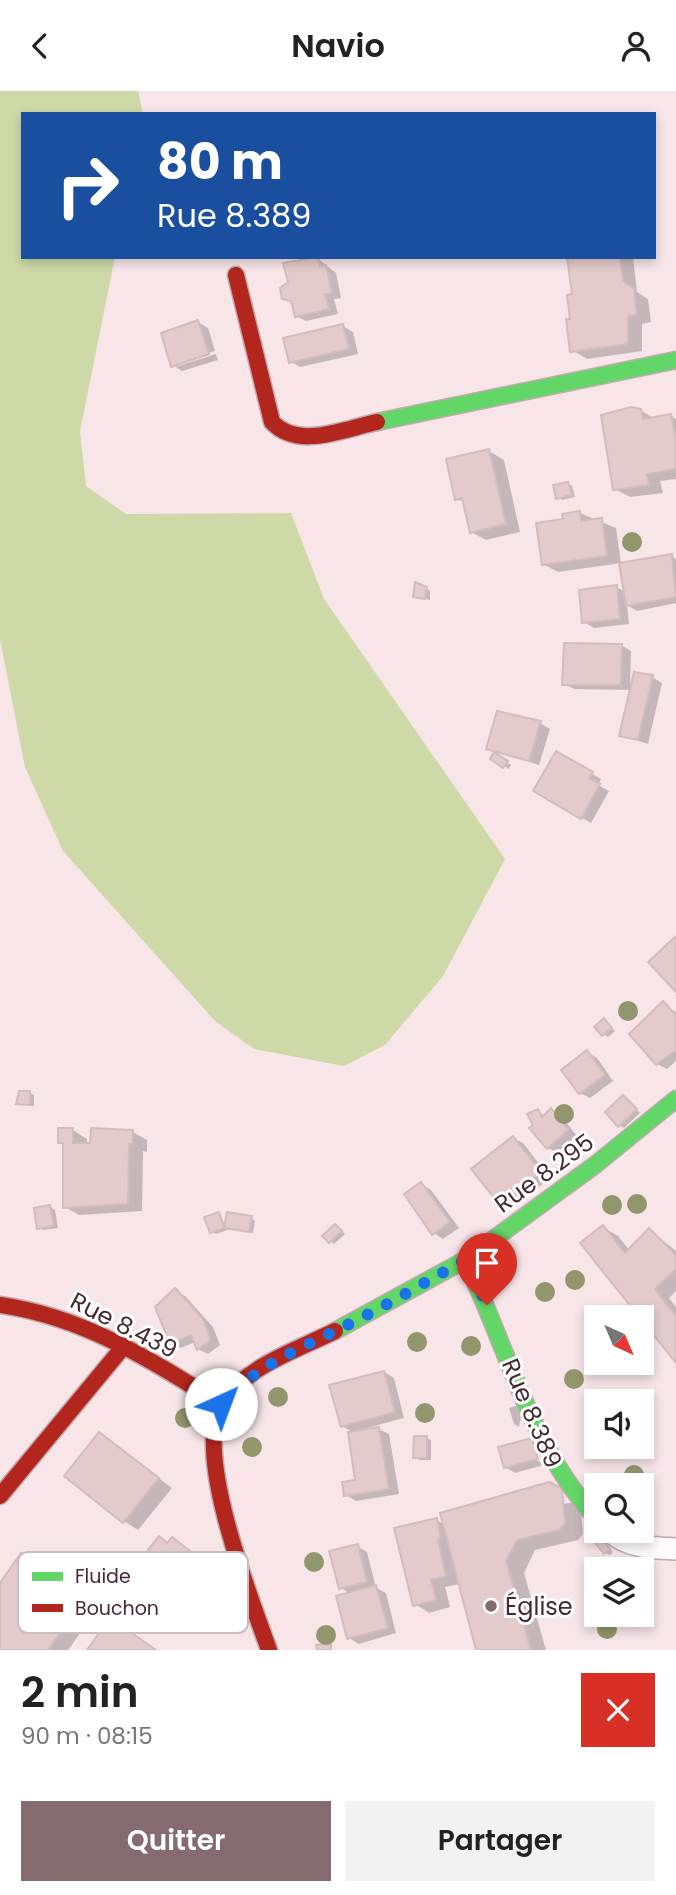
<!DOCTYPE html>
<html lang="fr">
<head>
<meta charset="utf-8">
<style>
	body { margin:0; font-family:Poppins,sans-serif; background:#f2f2f2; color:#222; height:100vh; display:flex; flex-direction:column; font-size:26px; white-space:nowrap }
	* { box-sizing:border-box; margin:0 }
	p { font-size:23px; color:#767676 }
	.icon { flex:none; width:38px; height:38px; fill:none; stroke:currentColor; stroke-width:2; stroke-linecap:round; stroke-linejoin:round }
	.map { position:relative; height:1559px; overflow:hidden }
	.panel { display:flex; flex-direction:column; background:#fff; flex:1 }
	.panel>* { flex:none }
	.top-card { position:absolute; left:21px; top:21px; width:635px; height:147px; border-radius:0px; box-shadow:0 4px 10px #0003; background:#1a4fa0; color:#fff; overflow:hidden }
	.needle { width:46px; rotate:136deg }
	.controls { position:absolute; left:584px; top:1214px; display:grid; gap:14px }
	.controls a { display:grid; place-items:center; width:70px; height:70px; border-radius:0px; background:#fff; box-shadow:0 4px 10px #0003; font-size:35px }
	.pin { position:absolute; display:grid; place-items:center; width:60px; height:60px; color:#fff; margin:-72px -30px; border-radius:50% 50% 50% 0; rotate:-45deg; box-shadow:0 0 7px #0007 }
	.pin .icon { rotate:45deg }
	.me { position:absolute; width:77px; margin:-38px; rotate:43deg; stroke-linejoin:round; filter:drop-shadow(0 0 5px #0008) }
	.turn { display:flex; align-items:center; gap:24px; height:147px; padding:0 21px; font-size:32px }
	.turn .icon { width:91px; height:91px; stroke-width:2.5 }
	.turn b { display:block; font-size:49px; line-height:60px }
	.round { display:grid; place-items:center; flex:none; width:74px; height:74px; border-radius:0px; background:#f2f2f2 }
	.headline { display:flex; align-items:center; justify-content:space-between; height:119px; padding:0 21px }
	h1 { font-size:42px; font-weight:600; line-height:52px }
	.cta { display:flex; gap:14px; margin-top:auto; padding:14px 21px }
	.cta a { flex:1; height:80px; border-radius:0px; background:#856a70; color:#fff; font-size:28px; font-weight:600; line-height:80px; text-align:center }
	.cta a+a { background:#f2f2f2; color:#222 }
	header { display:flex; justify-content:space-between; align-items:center; height:91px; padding:0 21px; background:#fff; font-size:32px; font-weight:600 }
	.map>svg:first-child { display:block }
	.green { fill:#cdd9a7 }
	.shadow { fill:#0003 }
	.building { fill:#e3cbcb; stroke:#d3bcbc; stroke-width:2 }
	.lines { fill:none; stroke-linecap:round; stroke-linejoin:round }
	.street-casing { stroke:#c1aaae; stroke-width:24 }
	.fast-casing { stroke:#c1aaae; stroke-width:19 }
	.jam-casing { stroke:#c1aaae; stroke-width:19 }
	.street { stroke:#fefbfc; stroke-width:21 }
	.fast { stroke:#63d668; stroke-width:16 }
	.jam { stroke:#b3261e; stroke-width:16 }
	.tree { fill:#91966d }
	.route { stroke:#1a73e8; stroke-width:12; stroke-dasharray:0 21.6 }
	.poi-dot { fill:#856a70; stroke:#fff; stroke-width:2.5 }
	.labels { text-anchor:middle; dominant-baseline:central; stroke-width:6; stroke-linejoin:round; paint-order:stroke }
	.street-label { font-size:24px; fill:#48282f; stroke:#fff }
	.poi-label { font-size:24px; fill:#48282f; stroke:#fff; text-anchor:start }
	.key { fill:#fff; stroke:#c8bec1; stroke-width:2 }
	.key-label { font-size:19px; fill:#48282f }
</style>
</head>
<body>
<header><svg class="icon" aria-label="back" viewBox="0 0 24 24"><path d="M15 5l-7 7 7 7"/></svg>Navio<svg class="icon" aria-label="person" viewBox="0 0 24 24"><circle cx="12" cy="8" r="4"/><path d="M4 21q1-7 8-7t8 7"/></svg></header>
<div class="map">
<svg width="676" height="1559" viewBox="0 0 676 1559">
	<rect width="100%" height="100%" fill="#f7e5e8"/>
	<path class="green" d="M0,0H138L143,23H23V166H115L80,340L86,395L126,423L291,422L324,508L505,768L443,885L385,954L344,975L254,958L215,930L63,760L25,676L0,548Z"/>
	<path class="shadow" d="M569,166H633L637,201L648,208L651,231L642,233V260L587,268L572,259L573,204Z
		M317,167L336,182L341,207L334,208L338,223L306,230L296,225L293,212L283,206Z
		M198,231L208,237L215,260L178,272V275L216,263L218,269L182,280L173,274Z
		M343,235L353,241L358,263L300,276L290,270Z
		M640,319L655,328L671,325L676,328V388L660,390L663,402L630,406L615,398Z
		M489,360L504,369L520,441L486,449L471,441L465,412L457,408Z
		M568,393L572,395L575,406L562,409L558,406Z
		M580,422L616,437L621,472L558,481L543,473L565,430Z
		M671,465L676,468V512L637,520L627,514L629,533L594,537L584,531L616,496L626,501Z
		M426,497L430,500V509L415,505Z
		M621,554L631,560L630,596L652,586L662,592L648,653L621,644L632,599L574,598L564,593Z
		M540,632L550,638L539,674L488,657Z
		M556,662L601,688L598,694L609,700L591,732L535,700Z
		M495,663L511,674L509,678L492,667Z
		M663,913L676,921V970L667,978L657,973Z
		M604,930L615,940L608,946L603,943Z
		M587,961L597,967L613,990L590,1007L580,1002Z
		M30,1002L34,1004V1015L18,1013Z
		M623,1006L640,1022L624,1037L619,1034Z
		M537,1020L546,1025L551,1020L561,1025L577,1045L558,1062L548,1057L535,1034Z
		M73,1039L87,1048V1054L133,1041L147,1049V1061L143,1060L142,1120L79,1124L65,1116L64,1054L59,1051Z
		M513,1047L523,1052L550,1087L511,1118L501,1113Z
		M421,1093L431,1099L459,1137L443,1148L434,1142Z
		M50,1116L55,1119L58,1137L43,1139L39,1136Z
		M219,1123L226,1135L251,1127L255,1130L253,1142L230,1138L216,1143L212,1140Z
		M335,1135L345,1143L334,1153L330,1150Z
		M603,1136L618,1145L630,1160L650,1139L676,1160V1200L669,1207L676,1216V1270Z
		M175,1200L185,1205L213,1236L220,1254L208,1263L198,1258L195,1251L181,1257L171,1251Z
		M384,1281L394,1287L404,1327L363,1338L364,1340L379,1338L389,1343L399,1403L356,1410L346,1404L357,1390L354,1342L342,1335Z
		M524,1312L519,1336L514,1333L509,1317Z
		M100,1343L172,1397L138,1439L124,1430Z
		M426,1347L431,1349V1369H420L415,1366Z
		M500,1357L547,1373L515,1382L505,1376Z
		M580,1410L583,1443L578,1449L535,1459L524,1482L546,1559H477L460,1493L445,1496L450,1516L429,1522L415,1513L436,1429L445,1434Z
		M599,1446L613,1461L610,1464L605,1462Z
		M172,1449L227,1489L223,1494L232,1501L205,1536L191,1528L169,1453Z
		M357,1455L367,1461L376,1497L386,1502L396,1542L359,1553L349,1547L351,1503L341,1497Z
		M36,1473L98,1517L68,1559H0V1495Z"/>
	<path class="building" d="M318,166L320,176L326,174L332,202L325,203L329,218L295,226L291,210L282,208L280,197L288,191L283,172Z
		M567,166H620L623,190L634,198L637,224L628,225V253L570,261L566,228H570L567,204L572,203Z
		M198,229L209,263L171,276L161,242Z
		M343,233L349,258L289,272L283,247Z
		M631,316L641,318L643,328L671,323L676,347V378L647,383L649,394L613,399L601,324Z
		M489,358L506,433L470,442L462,407L455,409L446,368Z
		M568,391L572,404L556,408L553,394Z
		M580,420L581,430L602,427L607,465L542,474L536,432L563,428L562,423Z
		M672,463L676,506L626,515L619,472Z
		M415,491L427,496L425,508L413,506Z
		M617,494L620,528L582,532L579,499Z
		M564,552L622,553L621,594H562Z
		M634,581L653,584L638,649L619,645Z
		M497,620L541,630L529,670L486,658Z
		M556,660L593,681L589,687L600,693L581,728L533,700Z
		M494,661L508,670L503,677L490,668Z
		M675,846L676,847V901L648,871Z
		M663,910L676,924V959L656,974L629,943Z
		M604,927L612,937L602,945L594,936Z
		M587,959L605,984L579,1003L561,979Z
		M19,1000H30V1014L16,1013Z
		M623,1004L637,1018L618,1036L605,1021Z
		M551,1017L568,1039L547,1058L529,1037L533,1034L527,1023L538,1018L542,1026Z
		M58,1037H73V1052H90L91,1037L133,1039V1053H129L128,1113L63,1117V1052H58Z
		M513,1045L541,1081L500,1114L471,1078Z
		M421,1091L450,1131L432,1144L404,1103Z
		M50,1114L54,1135L37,1138L34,1117Z
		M219,1121L224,1137L210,1142L204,1126Z
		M227,1121L252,1125L249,1141L224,1137Z
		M335,1133L342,1140L329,1152L322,1145Z
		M603,1134L625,1162L649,1137L676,1164V1178L655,1198L676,1225V1272L580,1152Z
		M175,1197L203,1228L211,1249L197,1259L191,1244L170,1253L155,1216Z
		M384,1280L395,1321L341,1336L329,1294Z
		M379,1336L389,1398L344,1405L342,1391L355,1389L348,1341Z
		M99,1341L159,1387L123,1432L64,1385Z
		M414,1345H427V1367H413Z
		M532,1347L538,1368L504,1377L498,1356Z
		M549,1391L562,1397L565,1432L559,1439L517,1449L506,1470L531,1559H476L440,1422Z
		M437,1427L441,1448H438L446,1485L431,1489L436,1509L413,1515L394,1437Z
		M599,1444L610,1458L604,1463L593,1449Z
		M159,1445L167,1452L172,1446L214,1479L210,1485L219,1492L190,1529L129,1483Z
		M358,1453L367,1491L339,1498L329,1460Z
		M21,1462L85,1507L48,1559H0V1492Z
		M376,1494L388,1537L347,1548L336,1505Z
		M110,1527L156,1559H87Z
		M331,1553V1559H317L316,1554Z"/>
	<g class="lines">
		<g class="street-casing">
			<path id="street" d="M610,1440C628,1457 653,1457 676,1458"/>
		</g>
		<g class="fast-casing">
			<path id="fast" d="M377,331L676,269
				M465,1169C509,1259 528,1352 597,1428
				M335,1240L465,1169L595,1074L676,1008"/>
		</g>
		<g class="jam-casing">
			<path id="jam" d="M236,184L272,331C298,359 344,338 377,331
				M0,1214C84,1226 151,1269 221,1313
				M0,1405L124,1255
				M269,1559C251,1508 191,1358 223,1311C248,1274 297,1259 335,1240"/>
		</g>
		<use href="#street" class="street"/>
		<use href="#fast" class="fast"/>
		<use href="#jam" class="jam"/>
	</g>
	<g class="tree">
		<circle cx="632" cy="451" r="10"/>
		<circle cx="628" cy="920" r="10"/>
		<circle cx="564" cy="1023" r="10"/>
		<circle cx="637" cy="1113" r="10"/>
		<circle cx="612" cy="1114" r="10"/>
		<circle cx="575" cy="1189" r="10"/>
		<circle cx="545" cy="1201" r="10"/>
		<circle cx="417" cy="1251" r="10"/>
		<circle cx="471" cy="1255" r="10"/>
		<circle cx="574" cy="1288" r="10"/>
		<circle cx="278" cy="1306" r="10"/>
		<circle cx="425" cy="1322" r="10"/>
		<circle cx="185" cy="1327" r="10"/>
		<circle cx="252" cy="1356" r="10"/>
		<circle cx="634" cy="1384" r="10"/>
		<circle cx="314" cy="1471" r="10"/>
		<circle cx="607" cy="1538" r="10"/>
		<circle cx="326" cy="1544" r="10"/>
	</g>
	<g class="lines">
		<path class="route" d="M221,1313C259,1271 308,1255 357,1229C394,1210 429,1189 465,1169L487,1214"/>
	</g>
	<circle class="poi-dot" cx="491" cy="1515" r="7"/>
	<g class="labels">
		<g class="street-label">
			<text transform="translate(544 1082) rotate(-36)">Rue 8.295</text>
			<text transform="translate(124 1234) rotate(27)">Rue 8.439</text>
			<text transform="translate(532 1322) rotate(67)">Rue 8.389</text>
		</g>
		<g class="poi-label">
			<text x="505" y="1515">Église</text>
		</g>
	</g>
	<rect x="18" y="1461" width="230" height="81" rx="10" class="key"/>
	<rect x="32" y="1481" width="31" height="9" fill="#63d668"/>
	<rect x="32" y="1513" width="31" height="8" fill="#b3261e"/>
	<g class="key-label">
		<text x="75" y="1492">Fluide</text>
		<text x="75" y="1524">Bouchon</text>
	</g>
</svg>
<div class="controls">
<a><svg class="needle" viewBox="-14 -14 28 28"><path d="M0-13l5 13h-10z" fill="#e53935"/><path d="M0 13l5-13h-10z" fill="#767676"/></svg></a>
<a><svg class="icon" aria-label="sound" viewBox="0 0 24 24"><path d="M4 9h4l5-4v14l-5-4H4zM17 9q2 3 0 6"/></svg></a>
<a><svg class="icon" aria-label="search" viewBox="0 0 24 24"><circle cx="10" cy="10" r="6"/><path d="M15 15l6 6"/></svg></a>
<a><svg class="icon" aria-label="layers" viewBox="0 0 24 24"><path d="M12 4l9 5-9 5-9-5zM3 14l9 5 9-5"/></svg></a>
</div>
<div class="pin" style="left:487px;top:1214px;background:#d93025"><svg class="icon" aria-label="arrive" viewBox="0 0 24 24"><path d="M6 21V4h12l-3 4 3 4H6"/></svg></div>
<svg class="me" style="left:221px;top:1313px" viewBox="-20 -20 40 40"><circle r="19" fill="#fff"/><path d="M0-13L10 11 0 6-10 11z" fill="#1a73e8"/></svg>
<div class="top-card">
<div class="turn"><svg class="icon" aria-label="right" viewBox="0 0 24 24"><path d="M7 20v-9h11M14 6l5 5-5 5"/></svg><div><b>80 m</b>Rue 8.389</div></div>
</div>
</div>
<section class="panel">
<div class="headline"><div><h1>2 min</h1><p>90 m · 08:15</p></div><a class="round" style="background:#d93025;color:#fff"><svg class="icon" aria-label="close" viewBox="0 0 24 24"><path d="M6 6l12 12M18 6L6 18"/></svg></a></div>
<div class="cta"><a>Quitter</a><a>Partager</a></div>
</section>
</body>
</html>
